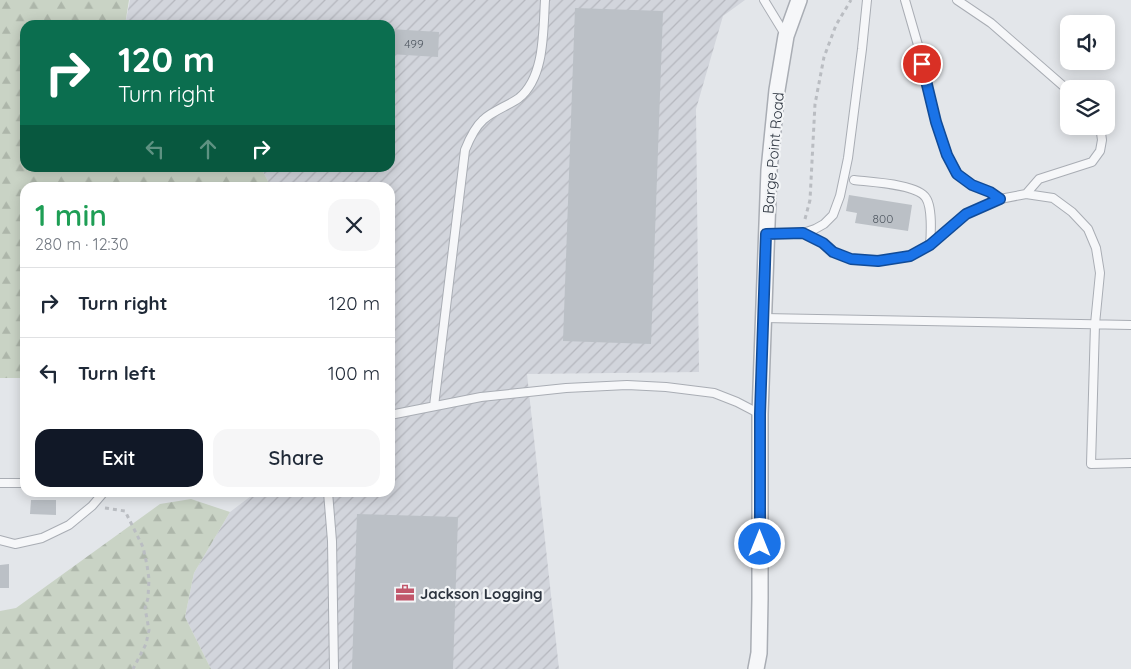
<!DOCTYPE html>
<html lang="en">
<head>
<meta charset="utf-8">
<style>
	body { margin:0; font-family:Quicksand,sans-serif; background:#f6f6f7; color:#1f2937; height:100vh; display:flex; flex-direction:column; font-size:19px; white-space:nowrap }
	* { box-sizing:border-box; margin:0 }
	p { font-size:16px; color:#747a83 }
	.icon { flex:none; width:28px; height:28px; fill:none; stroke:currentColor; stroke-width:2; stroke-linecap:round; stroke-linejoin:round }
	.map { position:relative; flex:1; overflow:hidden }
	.panel { position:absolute; left:20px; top:182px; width:375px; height:315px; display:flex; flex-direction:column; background:#fff; border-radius:15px; box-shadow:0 2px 12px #0003 }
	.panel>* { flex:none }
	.guide { position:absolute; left:20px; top:20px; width:375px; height:152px; border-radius:15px; box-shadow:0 2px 12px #0003; background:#0b6e4f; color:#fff; overflow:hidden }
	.buttons { position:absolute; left:1060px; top:15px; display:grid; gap:10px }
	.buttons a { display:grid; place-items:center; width:55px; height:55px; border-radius:10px; background:#fff; box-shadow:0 2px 12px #0003; font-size:25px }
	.pin { position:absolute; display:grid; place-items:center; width:42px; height:42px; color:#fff; margin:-21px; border:2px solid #fff; border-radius:50%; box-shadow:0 1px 5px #0007 }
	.me { position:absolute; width:55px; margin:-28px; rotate:0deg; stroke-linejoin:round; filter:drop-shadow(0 0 4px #0008) }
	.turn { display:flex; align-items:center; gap:18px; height:105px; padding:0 15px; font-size:22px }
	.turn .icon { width:65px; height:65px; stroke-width:2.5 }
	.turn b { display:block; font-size:35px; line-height:42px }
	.lanes { display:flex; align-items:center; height:48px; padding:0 15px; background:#0003; justify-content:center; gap:25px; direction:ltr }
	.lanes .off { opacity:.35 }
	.round { display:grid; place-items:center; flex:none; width:52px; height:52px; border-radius:15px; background:#f6f6f7 }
	.summary { display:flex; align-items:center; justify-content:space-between; height:85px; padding:0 15px }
	h1 { font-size:30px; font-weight:600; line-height:38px; color:#1e9e55 }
	.button { display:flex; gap:10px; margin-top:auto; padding:10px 15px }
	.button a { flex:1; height:58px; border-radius:15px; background:#111827; color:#fff; font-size:20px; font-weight:600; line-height:58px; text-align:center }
	.button a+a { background:#f6f6f7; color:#1f2937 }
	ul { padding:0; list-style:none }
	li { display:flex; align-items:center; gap:15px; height:70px; padding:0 15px; border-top:1px solid #e0e1e3 }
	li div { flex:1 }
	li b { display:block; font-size:19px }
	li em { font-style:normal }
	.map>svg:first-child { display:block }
	.industrial { fill:url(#industrial-furrows) }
	.forest { fill:url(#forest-firs) }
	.building { fill:#bbc0c6 }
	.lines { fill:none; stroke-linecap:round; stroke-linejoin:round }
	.service-casing { stroke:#a9adb4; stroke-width:10 }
	.minor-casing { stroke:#a9adb4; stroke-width:18 }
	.path { stroke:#babdc2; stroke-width:3; stroke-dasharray:4 4; stroke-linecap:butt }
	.service { stroke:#f6f7f9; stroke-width:8 }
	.minor { stroke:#f6f7f9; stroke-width:15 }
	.route-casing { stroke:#114b97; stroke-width:12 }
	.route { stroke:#1a73e8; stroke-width:9 }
	.labels { text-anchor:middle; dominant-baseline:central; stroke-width:4.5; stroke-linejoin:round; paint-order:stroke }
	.number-label { font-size:12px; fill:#505862 }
	.street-label { font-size:15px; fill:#2d3540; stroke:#f3f5f7 }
	.poi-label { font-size:15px; font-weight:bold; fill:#2d3540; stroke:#f3f5f7; text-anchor:start }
</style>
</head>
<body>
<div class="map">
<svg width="1131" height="669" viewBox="0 0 1131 669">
	<defs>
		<pattern id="industrial-furrows" width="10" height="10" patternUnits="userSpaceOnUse" patternTransform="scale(1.25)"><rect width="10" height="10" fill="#d2d5dc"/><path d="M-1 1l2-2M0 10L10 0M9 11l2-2" fill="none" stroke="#b5b7be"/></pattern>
		<pattern id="forest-firs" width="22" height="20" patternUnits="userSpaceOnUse" patternTransform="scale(1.25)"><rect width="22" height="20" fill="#c9d3c5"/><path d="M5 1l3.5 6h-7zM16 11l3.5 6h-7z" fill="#adb6aa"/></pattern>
	</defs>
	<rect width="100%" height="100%" fill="#e3e6ea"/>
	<path class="industrial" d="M130,0H745L723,16L696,109L699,372L527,374L559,669H211L185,617L194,573L230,512L255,493L390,492V188L271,187L261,168H390V25H125Z"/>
	<path class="forest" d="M0,0H129L125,25H25V168H261L271,187L25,188V378H0Z
		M191,499L230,512L194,573L185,617L211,669H0V611L16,608L160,504Z"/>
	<path class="building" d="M575,8L663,11L651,344L563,341Z
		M312,22L329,24V25H312Z
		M390,29L439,32L438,57L390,54Z
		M849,195L912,205L908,231L855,223L857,213L846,211Z
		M31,500H56V515L30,514Z
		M357,514L458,517L453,669H352Z
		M9,564V588H0V565Z"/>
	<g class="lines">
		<g class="service-casing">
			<path id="service" d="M764,0L786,36
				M905,0L918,45L936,122L947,155L957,173L972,185L990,192L1000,199
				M957,0L991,23L1069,91
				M854,180C870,182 918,184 926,198C932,207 931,233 930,245
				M1026,194L1039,179L1092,162L1100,151L1102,140L1100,126
				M803,233L815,229L824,224L833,215L840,196L848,158L862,49L867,0
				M766,234L803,233L823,243L833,252L851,259L878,261L910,256L930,245L966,214L1000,199L1026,194L1053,198L1072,212L1088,229L1096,248L1100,273L1095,324L1091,464L1131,463
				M764,318L1131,325
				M434,406L465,150C469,140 474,128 483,120C492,111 508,106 519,98C545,77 543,31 545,0
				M390,415L481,397L566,388L627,385L666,387L714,393L737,402L760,414
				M0,483H25
				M328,492L332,541L334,669
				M0,540L15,544L42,538L69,525L92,506L104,492"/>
		</g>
		<g class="minor-casing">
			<path id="minor" d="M756,669L759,653L760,599V414L769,170L777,90L786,36L799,0"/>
		</g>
		<path class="path" d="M805,219L810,200L815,104L824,57L836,25L851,0
			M105,508L125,511L143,547L147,565L149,579L148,598L145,608L149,630L146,644L133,669"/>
		<use href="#service" class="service"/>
		<use href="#minor" class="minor"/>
	</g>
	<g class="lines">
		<g class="route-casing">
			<path id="route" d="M760,544V414L766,234L803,233L823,243L833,252L851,259L878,261L910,256L930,245L966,214L1000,199L990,192L972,185L957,174L947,155L936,122L922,64"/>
		</g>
		<use href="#route" class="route"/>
	</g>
	<defs>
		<g id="office-bare" transform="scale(1.5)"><path d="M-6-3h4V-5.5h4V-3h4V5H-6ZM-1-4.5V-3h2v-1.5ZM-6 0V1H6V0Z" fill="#c1576b" stroke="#f3f5f7" stroke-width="2.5" paint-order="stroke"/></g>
	</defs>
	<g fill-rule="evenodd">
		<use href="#office-bare" x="405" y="593"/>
	</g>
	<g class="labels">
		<g class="number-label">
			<text x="414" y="43">499</text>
			<text x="883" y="218">800</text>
		</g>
		<g class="street-label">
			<text transform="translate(773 153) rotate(-85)">Barge Point Road</text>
		</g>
		<g class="poi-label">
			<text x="420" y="593">Jackson Logging</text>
		</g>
	</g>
</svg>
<div class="buttons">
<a><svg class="icon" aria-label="sound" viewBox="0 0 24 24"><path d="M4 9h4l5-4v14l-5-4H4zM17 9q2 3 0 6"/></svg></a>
<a><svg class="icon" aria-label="layers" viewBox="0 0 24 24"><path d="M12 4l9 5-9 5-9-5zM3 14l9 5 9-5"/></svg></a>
</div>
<div class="pin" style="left:922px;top:64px;background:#d93025"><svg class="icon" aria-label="arrive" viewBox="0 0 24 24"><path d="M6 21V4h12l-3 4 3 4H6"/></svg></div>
<svg class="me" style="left:760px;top:544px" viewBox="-20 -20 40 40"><circle r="17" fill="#1a73e8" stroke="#fff" stroke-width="3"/><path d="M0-11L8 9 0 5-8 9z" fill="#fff"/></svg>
<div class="guide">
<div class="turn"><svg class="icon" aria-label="right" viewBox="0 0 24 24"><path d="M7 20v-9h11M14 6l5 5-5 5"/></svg><div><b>120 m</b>Turn right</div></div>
<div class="lanes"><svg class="icon off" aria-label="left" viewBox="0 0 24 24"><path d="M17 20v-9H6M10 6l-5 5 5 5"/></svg><svg class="icon off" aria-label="ahead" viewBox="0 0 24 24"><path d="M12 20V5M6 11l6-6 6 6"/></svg><svg class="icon" aria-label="right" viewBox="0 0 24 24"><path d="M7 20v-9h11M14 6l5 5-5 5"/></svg></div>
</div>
<section class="panel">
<div class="summary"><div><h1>1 min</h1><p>280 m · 12:30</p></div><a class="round"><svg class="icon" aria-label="close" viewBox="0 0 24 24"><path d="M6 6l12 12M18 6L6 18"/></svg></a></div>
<ul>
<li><svg class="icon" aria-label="right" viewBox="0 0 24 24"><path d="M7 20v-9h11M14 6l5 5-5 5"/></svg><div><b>Turn right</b></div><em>120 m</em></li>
<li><svg class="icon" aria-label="left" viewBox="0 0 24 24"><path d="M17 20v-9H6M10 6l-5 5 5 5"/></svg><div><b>Turn left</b></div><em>100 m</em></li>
</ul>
<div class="button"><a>Exit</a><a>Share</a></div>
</section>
</div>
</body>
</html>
